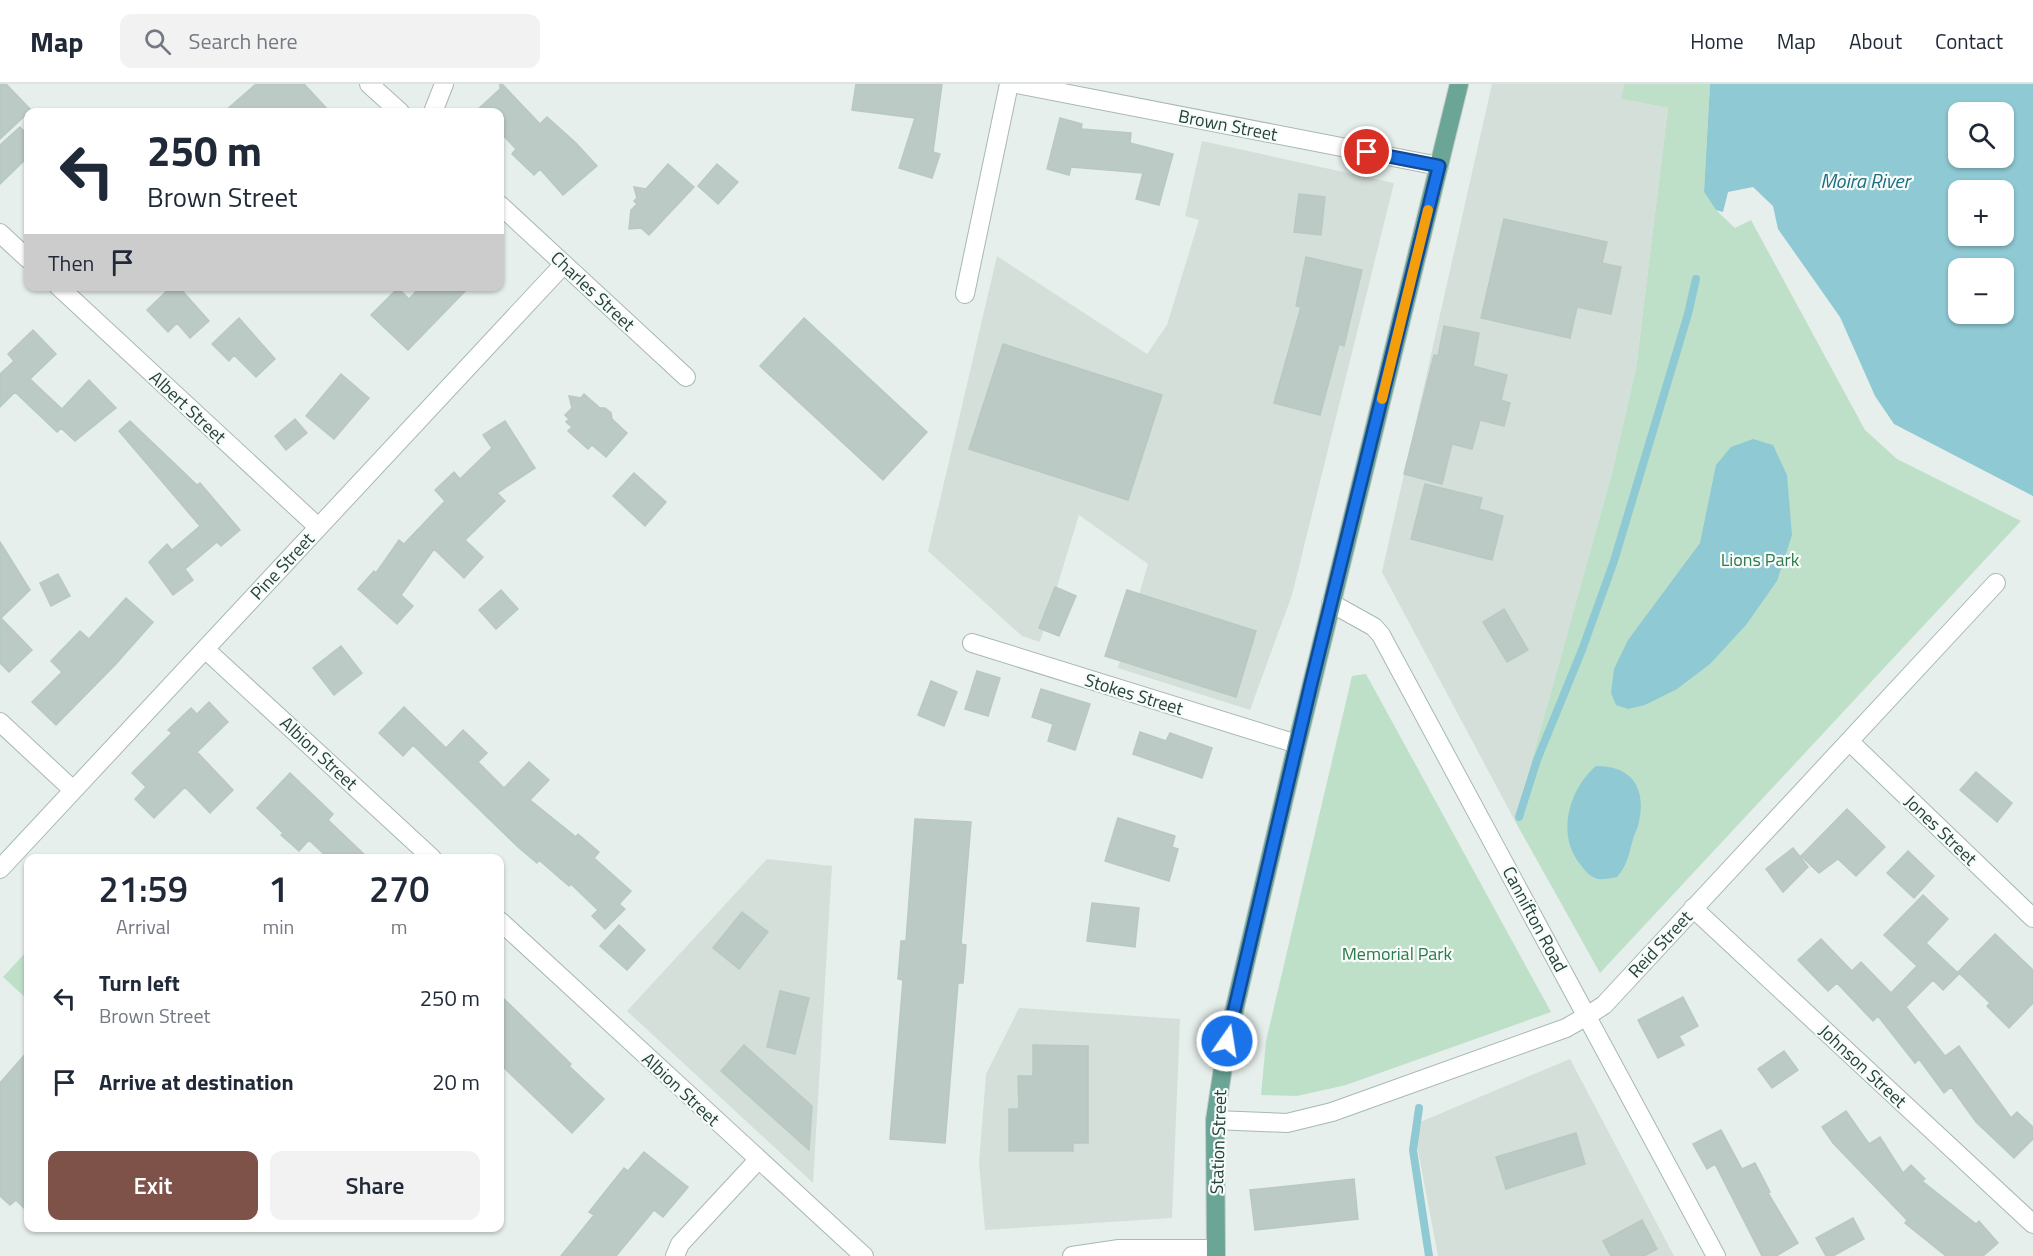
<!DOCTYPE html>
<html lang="en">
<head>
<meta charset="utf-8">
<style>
	body { margin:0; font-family:"Titillium Web",sans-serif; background:#f2f2f3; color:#1f2937; height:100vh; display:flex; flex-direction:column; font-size:22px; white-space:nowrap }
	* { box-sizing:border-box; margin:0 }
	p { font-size:20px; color:#747a83 }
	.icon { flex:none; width:33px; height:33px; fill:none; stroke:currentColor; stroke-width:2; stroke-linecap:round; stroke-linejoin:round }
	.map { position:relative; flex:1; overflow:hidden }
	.details { position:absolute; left:24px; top:770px; width:480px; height:378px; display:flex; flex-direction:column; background:#fff; border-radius:12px; box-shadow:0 2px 4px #0004 }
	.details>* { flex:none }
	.top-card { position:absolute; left:24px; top:24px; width:480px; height:183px; border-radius:12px; box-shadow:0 2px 4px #0004; background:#fff; color:#1f2937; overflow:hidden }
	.fabs { position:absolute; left:1948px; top:18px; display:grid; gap:12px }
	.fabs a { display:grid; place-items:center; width:66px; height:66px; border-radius:12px; background:#fff; box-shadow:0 2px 4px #0004; font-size:30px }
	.pin { position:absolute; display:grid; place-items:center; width:51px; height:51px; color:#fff; margin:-26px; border:3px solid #fff; border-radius:50%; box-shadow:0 2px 6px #0007 }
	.me { position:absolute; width:66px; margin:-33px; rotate:13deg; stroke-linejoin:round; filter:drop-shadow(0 0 4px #0008) }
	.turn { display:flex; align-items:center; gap:21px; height:126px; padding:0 24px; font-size:27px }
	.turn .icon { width:78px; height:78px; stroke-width:2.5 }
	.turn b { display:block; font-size:42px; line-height:51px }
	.then { display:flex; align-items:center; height:57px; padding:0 24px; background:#0003; gap:12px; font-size:22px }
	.eta { display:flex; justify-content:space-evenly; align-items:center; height:102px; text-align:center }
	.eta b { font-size:36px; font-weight:600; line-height:42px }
	.action { display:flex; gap:12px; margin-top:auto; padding:12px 24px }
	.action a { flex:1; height:69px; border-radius:12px; background:#7f5249; color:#fff; font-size:24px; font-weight:600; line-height:69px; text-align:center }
	.action a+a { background:#f2f2f3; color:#1f2937 }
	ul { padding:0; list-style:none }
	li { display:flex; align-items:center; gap:18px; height:84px; padding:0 24px }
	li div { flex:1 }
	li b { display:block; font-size:22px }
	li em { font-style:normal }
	header { display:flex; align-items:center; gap:36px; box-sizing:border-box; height:84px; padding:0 30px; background:#fff; border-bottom:2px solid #e0e1e3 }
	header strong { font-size:28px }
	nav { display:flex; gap:33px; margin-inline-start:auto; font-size:21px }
	.search { width:420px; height:54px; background:#f2f2f3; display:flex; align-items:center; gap:15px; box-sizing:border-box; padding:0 21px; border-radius:12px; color:#747a83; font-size:22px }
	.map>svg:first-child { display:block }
	.built { fill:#d4dfda }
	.green { fill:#bfe0c8 }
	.water { fill:#8ec9d4; fill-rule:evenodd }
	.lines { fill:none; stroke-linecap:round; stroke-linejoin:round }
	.stream { stroke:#8ec9d4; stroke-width:8 }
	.building { fill:#bbcac4; stroke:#b8c9c2; stroke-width:1.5 }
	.minor-casing { stroke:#a8b8b2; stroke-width:20 }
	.major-casing { stroke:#c2cac8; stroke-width:20 }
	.minor { stroke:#fff; stroke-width:18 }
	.major { stroke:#6aa596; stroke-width:18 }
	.route-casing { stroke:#114b97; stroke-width:15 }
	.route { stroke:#1a73e8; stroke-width:10 }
	.slow { stroke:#f59e0b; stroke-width:10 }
	.labels { text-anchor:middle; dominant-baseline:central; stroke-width:4.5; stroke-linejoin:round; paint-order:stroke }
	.street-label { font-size:18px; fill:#24423a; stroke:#f7fbf9 }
	.park-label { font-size:18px; fill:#2d7a4b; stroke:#f7fbf9 }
	.water-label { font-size:20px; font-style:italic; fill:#1c6f80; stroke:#f7fbf9 }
</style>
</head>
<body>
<header>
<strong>Map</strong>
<div class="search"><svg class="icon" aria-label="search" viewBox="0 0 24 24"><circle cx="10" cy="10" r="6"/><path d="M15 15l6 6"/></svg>Search here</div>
<nav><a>Home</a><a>Map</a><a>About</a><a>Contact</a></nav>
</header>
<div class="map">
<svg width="2033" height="1172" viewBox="0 0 2033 1172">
	<rect width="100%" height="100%" fill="#e6efeb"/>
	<path class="built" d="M1492,0H1624L1621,15L1668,24L1636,284L1612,389L1515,737L1382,488Z
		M1202,57L1394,99L1292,511L1250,626L1118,584L1148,480L1079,431L1040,558L1022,552L928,467L997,172L1147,270L1167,241L1199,136L1185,132Z
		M767,775L832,782L813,1099L627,927Z
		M1019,924L1180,935L1172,1134L985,1146L979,1079L986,990Z
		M1570,975L1674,1172H1438L1413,1041Z"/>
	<path class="green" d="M1624,0H1710L1704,108L1716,126L1735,144L1751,136L1865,346L1897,375L2021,437L1600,889L1515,737L1612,389L1636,284L1668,24L1621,15Z
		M1366,590L1551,928L1346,1001L1297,1012L1261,1011L1266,957L1352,592Z
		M28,866V916L3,893Z"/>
	<path class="water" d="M1710,0H2033V412L1894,340L1875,312L1840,233L1778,145L1773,122L1753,103L1728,108L1723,128L1716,126L1704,108ZM1959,28H2004V74H1959ZM1959,106H2004V152H1959ZM1959,184H2004V230H1959Z
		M1753,355L1773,361L1787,391L1792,451L1777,497L1746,541L1710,580L1677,605L1645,621L1628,625L1616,621L1611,609L1614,585L1628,556L1700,459L1716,381L1731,363Z
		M1596,682C1635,682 1647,707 1638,742C1637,746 1634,750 1633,755C1629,770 1627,782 1617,793C1611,794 1603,796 1598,795C1590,793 1585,787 1580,780C1556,751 1569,705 1596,682Z"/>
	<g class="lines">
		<path class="stream" d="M1519,733L1537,676L1582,566L1614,477L1688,230L1696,195
			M1419,1024L1413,1066L1429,1172"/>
	</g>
	<path class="building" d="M0,0H6L31,26L0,55Z
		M256,0H304L330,28H224Z
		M500,0H502L540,40L547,33L576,59L597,82L563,111L540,85L534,91L512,70L516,65L500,48V28H475L500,5Z
		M856,0H942L933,68L940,70L932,94L899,84L915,34L852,26Z
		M1060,34L1082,40L1081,45L1131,49L1130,59L1173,70L1159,121L1136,115L1143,89L1071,83L1069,91L1047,85Z
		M20,43L28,52V73L0,100V61Z
		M668,80L694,103L649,151L641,144L629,145L631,126L637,120L634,117L637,114L634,103L646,105Z
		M717,80L738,98L718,120L698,102Z
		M1299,110L1325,113L1321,151L1294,148Z
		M1504,135L1607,158L1602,179L1621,183L1611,230L1577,223L1570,254L1481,234Z
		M1306,173L1362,186L1344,262L1339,260L1320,331L1274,319L1301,223L1296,222Z
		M172,202H178L209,237L190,254L177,239L168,248L147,226Z
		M421,202H470L408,266L371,231L398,204L409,215Z
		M239,234L275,275L256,293L234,271L229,277L212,260Z
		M804,234L927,348L883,396L760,282Z
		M1444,242L1479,249L1473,282L1507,291L1501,316L1510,319L1504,342L1480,336L1472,365L1452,360L1442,400L1404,390L1434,271L1438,272Z
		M33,246L56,270L30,295L62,325L89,296L116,324L75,357L61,344L57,348L15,308L0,323V290L14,277L8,270Z
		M1003,260L1162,311L1128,416L969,365Z
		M341,290L369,314L334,355L306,332Z
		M584,310L600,324H605L611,329L612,335L627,349L606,373L592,361L588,365L568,347L572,343L566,338L569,335L565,331L572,324L569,312L581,314Z
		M295,335L307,349L286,366L275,352Z
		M130,337L197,401L200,399L240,446L221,462L217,458L185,485L193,496L173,511L149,478L167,460L172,466L200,442L119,347Z
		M505,337L535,384L497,409L505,417L465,456L483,473L464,494L434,465L401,511L413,522L397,540L358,505L374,487L376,489L399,456L404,460L445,417L435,406L454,388L460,395L492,364L483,351Z
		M634,389L666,418L645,442L613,412Z
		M1425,400L1482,414L1479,425L1503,432L1492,476L1411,455Z
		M0,458L30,506L1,534L32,566L9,588L0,579Z
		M58,490L70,512L51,522L40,499Z
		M1055,503L1076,512L1059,552L1039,544Z
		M501,506L518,525L496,545L479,526Z
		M1127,506L1256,547L1236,613L1105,572Z
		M126,514L153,538L115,581L56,641L32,618L62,588L51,577L80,547L89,555Z
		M1504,525L1528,566L1507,578L1483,538Z
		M341,562L362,589L334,611L313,584Z
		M977,587L1000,594L988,632L965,625Z
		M931,597L957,608L944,642L918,631Z
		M1041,605L1090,620L1075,666L1048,657L1053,640L1032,633Z
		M209,618L228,638L197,668L233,706L210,729L185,703L154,734L135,715L146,703L132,689L172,649L168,646L191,624L197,630Z
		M404,623L446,664L463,646L487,669L478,678L504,704L529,678L549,696L530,716L576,753L578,750L599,768L594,774L631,807L619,820L625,825L605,845L592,832L598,826L571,800L569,802L539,776L537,779L518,763L413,661L403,672L379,649Z
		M1140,648L1166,657L1170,649L1212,664L1202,694L1133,670Z
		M1976,688L2012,719L1997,738L1960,706Z
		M290,689L333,730L328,736L368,774H328L309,756L299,767L281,751L283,749L257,724Z
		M1847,725L1885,763L1856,792L1838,775L1819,789L1801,772Z
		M1118,734L1175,752L1172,763L1178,765L1169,797L1105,777Z
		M915,735L971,738L961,860L966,861L963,899H958L945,1059L890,1055L903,896L898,895L901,857H906Z
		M1793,764L1808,783L1783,808L1766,785Z
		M1908,767L1934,792L1914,814L1887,789Z
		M1923,811L1948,835L1926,859L1959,890L1943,906L1933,896L1906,923L1945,972L1959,962L2011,1034L2017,1028L2033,1043V1055L2014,1074L1976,1038L1951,1003L1944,1009L1919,975L1915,979L1878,932L1873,937L1837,899L1828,907L1798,876L1821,855L1852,887L1861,878L1891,909L1917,882L1884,851Z
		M1092,819L1139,824L1135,863L1087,857Z
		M742,828L768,848L739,885L713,864Z
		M619,841L645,866L627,886L600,862Z
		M1995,850L2033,886V919L2009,944L1987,922L1990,919L1958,888Z
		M780,907L809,914L795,970L767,963Z
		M500,911L571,980L569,982L604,1015L572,1049L500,980Z
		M1683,913L1698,942L1679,952L1684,961L1658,974L1638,936Z
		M744,961L812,1022L809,1066L721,987Z
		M1033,961L1088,962V1059H1073V1067H1009V1025H1019L1018,992H1033Z
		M28,967V1128L16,1116L10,1121L0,1112V999Z
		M1784,967L1798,986L1772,1004L1758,985Z
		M1846,1027L1869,1060L1880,1053L1903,1089L1911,1081L1925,1095L1922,1097L1976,1140L1979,1137L1998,1159L1983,1172H1946L1905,1139L1907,1136L1833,1059L1822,1043Z
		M1721,1046L1742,1085L1755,1079L1770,1108L1768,1109L1798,1159L1776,1172H1762L1715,1080L1707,1085L1693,1060Z
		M1576,1049L1585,1080L1506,1105L1496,1073Z
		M644,1068L688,1103L663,1133L654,1126L616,1172H561L594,1131L589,1128L624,1084L628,1087Z
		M1354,1095L1358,1135L1255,1146L1250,1106Z
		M1853,1134L1864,1155L1833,1172H1826L1816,1154Z
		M1642,1136L1657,1165L1644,1172H1611L1603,1157Z"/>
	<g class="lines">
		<g class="minor-casing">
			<path id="minor" d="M369,0L400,28
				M1017,0L1439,82
				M433,28L444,0
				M500,121L686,293
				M0,149L28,175
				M58,202L318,443
				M965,210L1009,0
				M1331,519L1374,543L1381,551L1716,1172
				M972,559L1297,660
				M205,565L432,774
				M0,638L73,706
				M1849,657L2033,834
				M0,785L564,180
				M1693,824L2033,1140
				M500,837L864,1172
				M1215,1036L1287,1039L1332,1028L1566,944L1587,932L1604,921L1996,499
				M675,1172L680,1160L758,1076
				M1072,1172L1119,1165H1215"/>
		</g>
		<g class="major-casing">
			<path id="major" d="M1216,1172L1215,1036L1227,957L1297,660L1459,0"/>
		</g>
		<use href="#minor" class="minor"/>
		<use href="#major" class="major"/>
	</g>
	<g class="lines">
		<g class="route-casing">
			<path id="route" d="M1227,957L1311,600L1439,82L1367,68"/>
		</g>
		<use href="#route" class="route"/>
		<path class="slow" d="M1382,315L1428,126"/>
	</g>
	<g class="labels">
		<g class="street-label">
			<text transform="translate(1228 41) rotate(11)">Brown Street</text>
			<text transform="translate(593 207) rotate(43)">Charles Street</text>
			<text transform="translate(188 323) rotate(43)">Albert Street</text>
			<text transform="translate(282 482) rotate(-47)">Pine Street</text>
			<text transform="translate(1134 610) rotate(17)">Stokes Street</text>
			<text transform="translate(319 669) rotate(43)">Albion Street</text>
			<text transform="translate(1941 746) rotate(44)">Jones Street</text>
			<text transform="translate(1535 835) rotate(62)">Cannifton Road</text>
			<text transform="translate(1660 860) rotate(-47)">Reid Street</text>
			<text transform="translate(1863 982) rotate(43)">Johnson Street</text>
			<text transform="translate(681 1005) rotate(43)">Albion Street</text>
			<text transform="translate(1218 1058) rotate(-88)">Station Street</text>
		</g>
		<g class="park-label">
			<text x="1760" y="475">Lions Park</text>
			<text x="1397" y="869">Memorial Park</text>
		</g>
		<g class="water-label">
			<text x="1865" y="96">Moira River</text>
		</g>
	</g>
</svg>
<div class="fabs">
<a><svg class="icon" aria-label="search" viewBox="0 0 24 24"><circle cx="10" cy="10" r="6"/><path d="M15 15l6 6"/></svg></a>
<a>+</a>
<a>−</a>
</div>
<div class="pin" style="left:1367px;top:68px;background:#d93025"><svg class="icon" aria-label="arrive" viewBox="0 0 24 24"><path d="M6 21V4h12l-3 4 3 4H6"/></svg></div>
<svg class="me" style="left:1227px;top:957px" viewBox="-20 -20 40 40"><circle r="17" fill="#1a73e8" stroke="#fff" stroke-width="3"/><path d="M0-11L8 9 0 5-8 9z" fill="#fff"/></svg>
<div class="top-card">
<div class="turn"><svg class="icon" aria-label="left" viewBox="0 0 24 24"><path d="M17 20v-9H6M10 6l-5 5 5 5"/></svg><div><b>250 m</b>Brown Street</div></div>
<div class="then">Then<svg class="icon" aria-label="arrive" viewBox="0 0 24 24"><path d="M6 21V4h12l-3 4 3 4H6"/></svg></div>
</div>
<section class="details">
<div class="eta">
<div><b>21:59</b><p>Arrival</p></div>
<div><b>1</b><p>min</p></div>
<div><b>270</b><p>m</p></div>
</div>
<ul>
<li><svg class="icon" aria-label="left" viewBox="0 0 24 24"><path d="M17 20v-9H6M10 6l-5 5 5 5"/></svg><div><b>Turn left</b><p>Brown Street</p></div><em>250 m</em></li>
<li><svg class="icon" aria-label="arrive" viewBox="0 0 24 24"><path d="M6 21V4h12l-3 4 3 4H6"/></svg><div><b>Arrive at destination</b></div><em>20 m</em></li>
</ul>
<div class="action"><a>Exit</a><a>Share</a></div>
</section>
</div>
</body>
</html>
